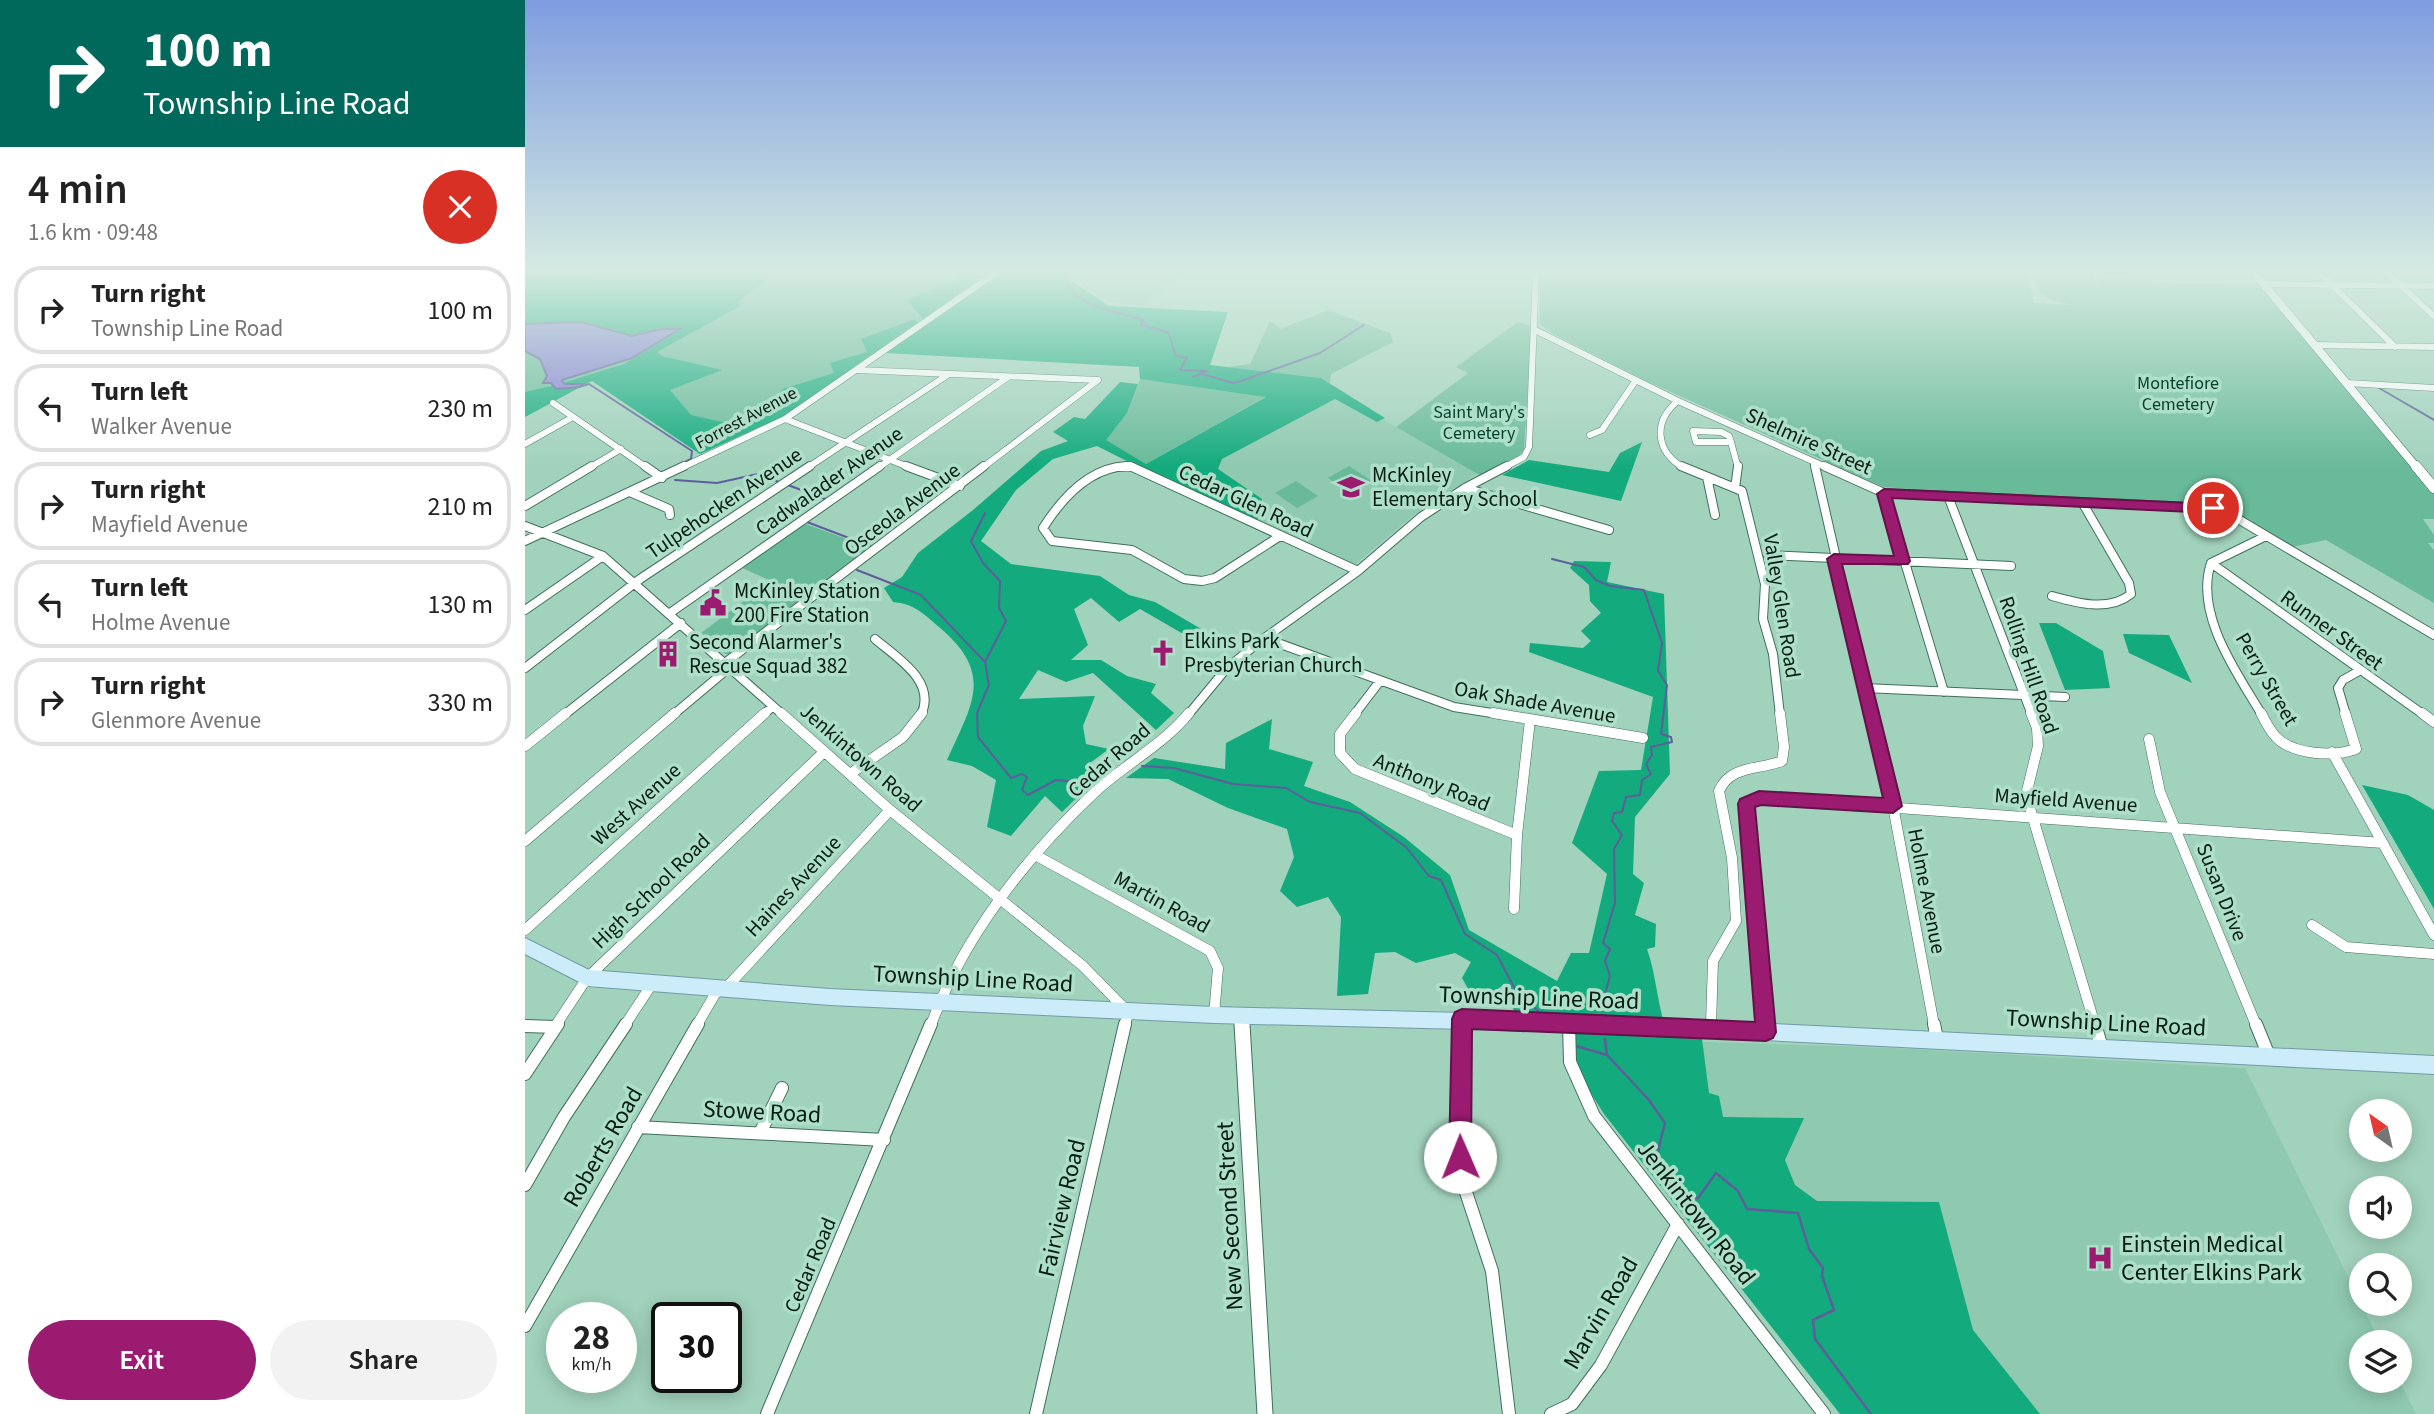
<!DOCTYPE html>
<html lang="en">
<head>
<meta charset="utf-8">
<style>
	body { margin:0; font-family:"Source Sans 3",sans-serif; background:#f2f2f2; color:#222; height:100vh; display:flex; flex-direction:column; font-size:26px; white-space:nowrap }
	* { box-sizing:border-box; margin:0 }
	p { font-size:23px; color:#767676 }
	.icon { flex:none; width:38px; height:38px; fill:none; stroke:currentColor; stroke-width:2; stroke-linecap:round; stroke-linejoin:round }
	.map { position:relative; flex:1; overflow:hidden }
	.drawer { display:flex; flex-direction:column; background:#fff; width:525px }
	.drawer>* { flex:none }
	.top-card { background:#00695c; color:#fff; overflow:hidden }
	.needle { width:46px; rotate:326deg }
	.tools { position:absolute; left:1824px; top:1099px; display:grid; gap:14px }
	.tools a { display:grid; place-items:center; width:63px; height:63px; border-radius:50%; background:#fff; box-shadow:0 4px 18px #0003; font-size:35px }
	.speed { position:absolute; left:21px; top:1302px; display:flex; gap:14px; font-size:35px; font-weight:700; text-align:center }
	.speed>* { display:grid; place-content:center; width:91px; height:91px; border-radius:50%; background:#fff; box-shadow:0 4px 18px #0003; line-height:1 }
	.speed small { font-size:18px; font-weight:400 }
	.speed .limit { border:4px solid #111; border-radius:10px; background:#fff; color:#111 }
	.pin { position:absolute; display:grid; place-items:center; width:60px; height:60px; color:#fff; margin:-30px; border:4px solid #fff; border-radius:50%; box-shadow:0 2px 7px #0007 }
	.me { position:absolute; width:77px; margin:-38px; rotate:359deg; stroke-linejoin:round; filter:drop-shadow(0 0 5px #0008) }
	.turn { display:flex; align-items:center; gap:24px; height:147px; padding:0 28px; font-size:32px }
	.turn .icon { width:91px; height:91px; stroke-width:2.5 }
	.turn b { display:block; font-size:49px; line-height:60px }
	.round { display:grid; place-items:center; flex:none; width:74px; height:74px; border-radius:37px; background:#f2f2f2 }
	.head { display:flex; align-items:center; justify-content:space-between; height:119px; padding:0 28px }
	h1 { font-size:42px; font-weight:600; line-height:52px }
	.primary-button { display:flex; gap:14px; margin-top:auto; padding:14px 28px }
	.primary-button a { flex:1; height:80px; border-radius:42px; background:#9a1b70; color:#fff; font-size:28px; font-weight:600; line-height:80px; text-align:center }
	.primary-button a+a { background:#f2f2f2; color:#222 }
	ul { padding:0; list-style:none }
	li { display:flex; align-items:center; gap:21px; height:88px; margin:0 14px 10px; padding:0 14px; border:4px solid #e0e0e0; border-radius:28px }
	li div { flex:1 }
	li b { display:block; font-size:26px }
	li em { font-style:normal }
	main { display:flex; flex:1; min-height:0 }
	.map>svg:first-child { display:block }
	.built { fill:#8fc9b0 }
	.green { fill:#68ba99 }
	.forest { fill:#13aa7d }
	.water { fill:#827bd5; stroke:#5d5e9b; stroke-width:2 }
	.lines { fill:none; stroke-linecap:round; stroke-linejoin:round }
	.stream-far1 { stroke:#5d5e9b; stroke-width:2 }
	.stream { stroke:#5d5e9b; stroke-width:2.5 }
	.minor-far3-casing { stroke:#416f5c; stroke-width:7 }
	.minor-far2-casing { stroke:#416f5c; stroke-width:10 }
	.minor-far1-casing { stroke:#416f5c; stroke-width:11 }
	.minor-casing { stroke:#416f5c; stroke-width:14 }
	.tertiary-far3-casing { stroke:#416f5c; stroke-width:9 }
	.tertiary-far2-casing { stroke:#416f5c; stroke-width:11 }
	.tertiary-far1-casing { stroke:#416f5c; stroke-width:14 }
	.tertiary-casing { stroke:#416f5c; stroke-width:17 }
	.primary-casing { stroke:#719ba7; stroke-width:2 }
	.minor-far3 { stroke:#fff; stroke-width:6 }
	.minor-far2 { stroke:#fff; stroke-width:8 }
	.minor-far1 { stroke:#fff; stroke-width:10 }
	.minor { stroke:#fff; stroke-width:12 }
	.tertiary-far3 { stroke:#fff; stroke-width:8 }
	.tertiary-far2 { stroke:#fff; stroke-width:10 }
	.tertiary-far1 { stroke:#fff; stroke-width:12 }
	.tertiary { stroke:#fff; stroke-width:15 }
	.primary { fill:#ccecfa; fill-rule:evenodd }
	.route { fill:#9a1b70; stroke:#641249; stroke-width:2 }
	.labels { text-anchor:middle; dominant-baseline:central; stroke-width:7; stroke-linejoin:round; paint-order:stroke }
	.far-park-label { font-size:18px; fill:#053f2d; stroke:#aedfc9 }
	.far-street-label { font-size:18px; fill:#081c14; stroke:#aedfc9 }
	.street-label { font-size:21px; fill:#081c14; stroke:#aedfc9 }
	.poi-label { font-size:21px; fill:#081c14; stroke:#aedfc9; text-anchor:start }
	.near-street-label { font-size:24px; fill:#081c14; stroke:#aedfc9 }
	.near-poi-label { font-size:24px; fill:#081c14; stroke:#aedfc9; text-anchor:start }
</style>
</head>
<body>
<main>
<section class="drawer">
<div class="top-card">
<div class="turn"><svg class="icon" aria-label="right" viewBox="0 0 24 24"><path d="M7 20v-9h11M14 6l5 5-5 5"/></svg><div><b>100 m</b>Township Line Road</div></div>
</div>
<div class="head"><div><h1>4 min</h1><p>1.6 km · 09:48</p></div><a class="round" style="background:#d93025;color:#fff"><svg class="icon" aria-label="close" viewBox="0 0 24 24"><path d="M6 6l12 12M18 6L6 18"/></svg></a></div>
<ul>
<li><svg class="icon" aria-label="right" viewBox="0 0 24 24"><path d="M7 20v-9h11M14 6l5 5-5 5"/></svg><div><b>Turn right</b><p>Township Line Road</p></div><em>100 m</em></li>
<li><svg class="icon" aria-label="left" viewBox="0 0 24 24"><path d="M17 20v-9H6M10 6l-5 5 5 5"/></svg><div><b>Turn left</b><p>Walker Avenue</p></div><em>230 m</em></li>
<li><svg class="icon" aria-label="right" viewBox="0 0 24 24"><path d="M7 20v-9h11M14 6l5 5-5 5"/></svg><div><b>Turn right</b><p>Mayfield Avenue</p></div><em>210 m</em></li>
<li><svg class="icon" aria-label="left" viewBox="0 0 24 24"><path d="M17 20v-9H6M10 6l-5 5 5 5"/></svg><div><b>Turn left</b><p>Holme Avenue</p></div><em>130 m</em></li>
<li><svg class="icon" aria-label="right" viewBox="0 0 24 24"><path d="M7 20v-9h11M14 6l5 5-5 5"/></svg><div><b>Turn right</b><p>Glenmore Avenue</p></div><em>330 m</em></li>
</ul>
<div class="primary-button"><a>Exit</a><a>Share</a></div>
</section>
<div class="map">
<svg width="1909" height="1414" viewBox="0 0 1909 1414">
	<rect width="100%" height="100%" fill="#a1d2bc"/>
	<path class="built" d="M545,270H664L617,306L585,302L560,287Z
		M811,398L852,422L857,419L952,474L890,514L826,568L731,526L692,469L697,459Z
		M1151,1041L1367,1048L1720,1068L1855,1342H1836V1381L1874,1380L1891,1414H1492L1181,1108Z"/>
	<path class="green" d="M70,270H468L261,415L175,454L67,381L0,417V274L55,276Z
		M1502,270L1509,303L1548,305C1519,299 1515,298 1505,270H1567L1574,292L1571,276L1649,284L1734,285L1909,492V519H1898L1909,535V543H1903L1909,550V603L1801,540L1767,547L1700,508L1684,504L1433,493L1359,487L1119,380L1028,334L1015,324V271L1017,270Z
		M803,310L865,333L868,342L806,374L805,383L796,378L702,367L725,364L745,321L756,329Z
		M993,322L1007,326L999,449L994,456L956,476L871,427L943,373L931,367Z
		M615,379L742,396L621,464L580,440L602,413Z
		M824,466L847,481L826,493L803,478Z
		M771,481L793,496L772,508L750,493Z
		M278,523L349,549L206,654H200L176,633L246,581L215,567Z"/>
	<path class="forest" d="M70,270H249L242,280L214,301L215,306L132,352L137,356L197,370L145,390L166,415L210,425L240,408L258,389L309,373L305,363L342,352L336,339L390,319L393,322L261,415L175,454L67,381L58,385L38,383L99,364L151,333L137,329L107,336L56,322L0,324V274L55,276Z
		M432,270H467L398,319L382,300L435,277Z
		M479,270H544L547,281L584,306L703,312L685,365L796,378L860,418L852,422L810,399L697,459L693,469L737,499L731,526L572,446L528,459L491,490L456,541L486,564L575,576L604,595L630,602L678,630L667,639L615,609L594,622L566,598L549,609L563,645L546,660H576L602,676L631,684L626,693L649,713L631,730L568,673L541,682L513,670L494,699L570,696L558,726L561,744L584,749L565,763L576,774L537,812L520,796L486,836L462,827L471,780L447,766L422,760C447,704 470,674 414,627C398,613 389,604 368,602L359,588L377,577L393,553L448,510L516,451L543,441L528,432L549,417L560,419L595,382L613,384L602,413L581,440L621,464L741,397L615,379L614,367L360,353Z
		M27,386L37,389L55,387L0,417V392Z
		M1117,442L1096,501L977,475L1004,460L1084,472L1095,453Z
		M1049,561L1086,562L1082,582L1139,594L1145,774L1110,817L1108,874L1119,883L1110,915L1131,924L1130,947L1122,949C1132,977 1132,1006 1143,1035L1177,1039L1184,1093L1194,1096L1198,1117L1279,1118L1260,1160L1270,1185L1292,1201L1414,1202L1448,1330L1515,1414H1315L1079,1114L1053,1073L1048,1037L989,1011L979,984L962,998L946,994L937,978L946,962L930,953L891,963L870,952L850,953L843,994L812,996L816,917L803,897L772,907L755,891L769,857L762,829L703,808L643,779L601,778L629,758L700,769L701,743L747,719L744,749L788,762L779,786L825,802L879,837L925,875L944,930L1032,981L1046,953H1064L1082,874L1047,843L1074,771L1116,770L1128,697L1004,652L1005,643L1058,648L1066,641L1056,631L1076,613L1065,601L1064,585L1045,568Z
		M1514,623H1531L1578,651L1585,688L1540,690Z
		M1598,634L1644,635L1667,683L1604,653Z
		M1837,785L1883,795L1909,810V909Z"/>
	<path class="water" d="M56,322L107,336L137,329H155L107,358L37,380L39,384H58L55,387L31,389L26,383H18L22,376L15,359L0,351V324Z"/>
	<g class="lines">
		<path class="stream-far1" d="M537,270C547,309 588,310 619,320L616,325L643,332L651,356L662,358L655,370L682,371L668,377
			M677,374L708,383L716,381L795,353L839,325
			M57,386L64,384L167,451L166,459L158,463
			M1854,388L1909,420
			M150,480L192,483L233,474L254,482
			M263,485L300,499
			M460,513L446,541L458,563L475,581L474,608L481,621L460,662
			M282,522L345,546
			M1027,559L1059,567L1071,580L1085,586L1119,590L1137,643L1133,671L1142,685L1136,734L1146,737L1147,742L1126,747L1127,755L1121,764L1126,774L1117,780L1115,795L1101,797L1097,812L1089,813L1087,821L1097,835L1089,849L1090,903L1078,943L1085,949L1080,961L1085,976L1076,1009
			M332,570L396,595L460,662L464,685L452,713L453,737L486,778L497,774L502,777L497,790L503,795L531,780L565,783
			M617,766L649,768L708,784L761,788L785,802L835,813L882,848L904,876L916,880L940,934L972,955L991,991L1013,1011"/>
		<path class="stream" d="M1080,1039L1082,1054
			M1051,1046L1082,1055L1124,1100L1140,1123C1131,1157 1126,1169 1151,1197L1173,1198L1191,1173L1213,1191L1222,1209L1273,1213L1284,1249L1298,1268L1297,1276L1309,1310L1288,1320L1290,1339L1346,1414"/>
		<g class="minor-far3-casing">
			<path id="minor-far3" d="M1570,270L1571,273
				M1792,270L1870,347
				M1859,270L1909,316
				M1738,284L1909,286
				M1010,330L1153,401L1303,468
				M1790,345L1909,347
				M332,370L573,380
				M1822,383L1909,388
				M1153,401C1127,422 1131,452 1159,468
				M28,403L122,468
				M260,419L386,468
				M1168,431L1196,432L1204,436L1206,442H1171Z
				M1065,435L1077,430L1111,380
				M1206,442L1213,468
				M0,444L48,417
				M1289,464L1290,468
				M64,468L96,449
				M156,468L260,419L475,270
				M282,468L424,374
				M353,468L483,377
				M457,468L573,380
				M587,468H609
				M978,468L999,457L1004,447L1011,270"/>
		</g>
		<g class="minor-far2-casing">
			<path id="minor-far2" d="M120,466L137,478
				M381,466L435,486
				M601,466C564,468 537,498 518,528L527,541L607,550L659,579L677,581L690,578L755,536
				M605,466L833,571
				M1156,466L1217,491L1240,584L1238,619L1248,654L1255,715
				M1290,466L1347,715
				M1299,466L1359,493L1688,508L1708,516L1909,635
				M1182,477L1190,515
				M940,488L1084,530
				M1210,488L1213,466
				M107,493L144,509L145,515
				M1359,493L1419,692
				M1423,496L1507,715
				M0,506L67,466
				M0,526L78,556L258,715
				M0,541L159,466
				M1243,555L1486,566
				M1686,563L1899,715
				M1527,596C1552,603 1584,612 1606,594L1604,583L1557,502
				M0,610L78,556
				M145,613L355,466
				M739,638L929,707L979,715
				M350,639C372,658 412,681 396,715
				M200,663L459,466
				M0,668L115,579L285,466
				M1339,688L1540,697
				M39,715L156,623
				M148,715L205,667
				M238,715L248,706
				M663,715L701,669L734,642L833,571L896,517L940,488L982,466
				M829,715L855,681
				M1737,715C1712,673 1669,614 1686,563L1741,536
				M1821,715L1813,688L1818,680L1834,671"/>
		</g>
		<g class="minor-far1-casing">
			<path id="minor-far1" d="M256,713L365,810L558,966L603,1012L600,1025
				M831,713L815,734V753L830,769L992,835
				M968,713L1118,738
				M1347,713L1368,806L1409,1025
				M1506,713L1512,728L1513,746L1501,795L1570,1025
				M1736,713C1740,721 1745,731 1751,737C1768,755 1809,757 1831,749L1820,713
				M1897,713L1909,722
				M1624,739L1635,792L1731,1025
				M0,746L41,713
				M1807,752L1909,935
				M325,774L378,737L397,713
				M0,841L150,713
				M512,856L685,951L693,968L689,1015
				M989,909L992,835L1005,720
				M1787,925L1821,947L1909,954
				M0,930L240,713
				M201,988L365,810
				M31,1025L62,978L299,752
				M100,1025L127,984
				M172,1025L193,989
				M406,1025C438,937 502,856 570,792C600,764 638,745 664,713
				M937,1025V1020
				M1186,1025L1188,961L1211,921L1207,858L1194,791C1205,765 1234,770 1257,761L1259,747L1255,713
				M1240,1025L1221,804L1234,798L1858,843"/>
		</g>
		<g class="minor-casing">
			<path id="minor" d="M937,1024L936,1177L967,1271L984,1414
				M1044,1024L1045,1062L1069,1116L1299,1414
				M1240,1024L1241,1032
				M1409,1024L1412,1039
				M1570,1024L1577,1048
				M1731,1024L1744,1056
				M0,1026L30,1027
				M1186,1029V1024
				M0,1074L33,1024
				M113,1127L359,1140
				M235,1133L257,1088
				M0,1185L39,1117L101,1024
				M0,1326L173,1024
				M242,1414L406,1024
				M511,1414L600,1024
				M1026,1414L1047,1404L1076,1365L1153,1224"/>
		</g>
		<g class="tertiary-far3-casing">
			<path id="tertiary-far3" d="M1727,270L1892,468"/>
		</g>
		<g class="tertiary-far2-casing">
			<path id="tertiary-far2" d="M1891,466L1909,488"/>
		</g>
		<g class="tertiary-far1-casing">
			<path id="tertiary-far1" d="M716,1015L717,1025"/>
		</g>
		<g class="tertiary-casing">
			<path id="tertiary" d="M717,1024L740,1414"/>
		</g>
		<g class="primary-casing">
			<path id="primary" d="M0,938L64,970L305,989L689,1007L1103,1017L1909,1056V1074L1103,1033L689,1023L305,1005L62,986L0,954Z"/>
		</g>
		<use href="#minor-far3" class="minor-far3"/>
		<use href="#minor-far2" class="minor-far2"/>
		<use href="#minor-far1" class="minor-far1"/>
		<use href="#minor" class="minor"/>
		<use href="#tertiary-far3" class="tertiary-far3"/>
		<use href="#tertiary-far2" class="tertiary-far2"/>
		<use href="#tertiary-far1" class="tertiary-far1"/>
		<use href="#tertiary" class="tertiary"/>
		<use href="#primary" class="primary"/>
	</g>
	<linearGradient id="sky" x2="0" y2="1"><stop stop-color="#7f9de0"/><stop offset="0.58" stop-color="#d5ebe1"/><stop offset="1" stop-color="#d5ebe1" stop-opacity="0"/></linearGradient>
	<rect width="1909" height="468" fill="url(#sky)"/>
	<path class="route" d="M1359,489L1688,504L1694,508L1688,513L1367,498L1385,561L1383,564H1317L1377,806L1368,813L1236,805L1230,807L1251,1032L1248,1038L1241,1041L947,1029L946,1157L943,1165L935,1168L927,1165L924,1157L927,1019L930,1012L937,1009L1230,1022L1213,804L1215,799L1234,791L1358,798L1302,559L1309,554L1369,556L1352,494Z"/>
	<defs>
		<g id="school-bare" transform="scale(2.1)"><path d="M0-5L7-2L0 1L-7-2ZM-4 1L0 2.5L4 1V4Q0 6-4 4Z" fill="#9a1b70" stroke="#aedfc9" stroke-width="2.5" paint-order="stroke"/></g>
		<g id="civic-bare" transform="scale(2.1)"><path d="M-.6-6.5H3V-4.5H.6V-3L4-1V1h2V6H-6V1h2V-1L-.6-3ZM-1.2 2.5V6h2.4V2.5Z" fill="#9a1b70" stroke="#aedfc9" stroke-width="2.5" paint-order="stroke"/></g>
		<g id="church-bare" transform="scale(2.1)"><path d="M-1.2-6h2.4v3.5h3.3v2.4h-3.3V6h-2.4V-.1h-3.3v-2.4h3.3Z" fill="#9a1b70" stroke="#aedfc9" stroke-width="2.5" paint-order="stroke"/></g>
		<g id="building-bare" transform="scale(2.1)"><path d="M-4-6H4V6H1V3H-1V6H-4ZM-2.5-4.3h1.7v1.8h-1.7ZM.8-4.3h1.7v1.8H.8ZM-2.5-1h1.7V.8h-1.7ZM.8-1h1.7V.8H.8Z" fill="#9a1b70" stroke="#aedfc9" stroke-width="2.5" paint-order="stroke"/></g>
		<g id="hospital-bare" transform="scale(2.1)"><path d="M-5-5h3v3.5h4V-5h3V5h-3V1.5h-4V5h-3Z" fill="#9a1b70" stroke="#aedfc9" stroke-width="2.5" paint-order="stroke"/></g>
	</defs>
	<g fill-rule="evenodd">
		<use href="#school-bare" x="826" y="487"/>
		<use href="#civic-bare" x="188" y="603"/>
		<use href="#church-bare" x="638" y="653"/>
		<use href="#building-bare" x="143" y="654"/>
		<use href="#hospital-bare" x="1575" y="1258"/>
	</g>
	<g class="labels">
		<g class="far-park-label">
			<text x="1653" y="383">Montefiore<tspan x="1653" dy="21">Cemetery</tspan></text>
			<text x="954" y="412">Saint Mary's<tspan x="954" dy="21">Cemetery</tspan></text>
		</g>
		<g class="far-street-label">
			<text transform="translate(221 418) rotate(-28)">Forrest Avenue</text>
		</g>
		<g class="street-label">
			<text transform="translate(1284 441) rotate(24)">Shelmire Street</text>
			<text transform="translate(304 481) rotate(-35)">Cadwalader Avenue</text>
			<text transform="translate(721 501) rotate(25)">Cedar Glen Road</text>
			<text transform="translate(199 503) rotate(-34)">Tulpehocken Avenue</text>
			<text transform="translate(377 509) rotate(-37)">Osceola Avenue</text>
			<text transform="translate(1257 606) rotate(81)">Valley Glen Road</text>
			<text transform="translate(1807 630) rotate(36)">Runner Street</text>
			<text transform="translate(1504 665) rotate(71)">Rolling Hill Road</text>
			<text transform="translate(1742 679) rotate(60)">Perry Street</text>
			<text transform="translate(1010 702) rotate(10)">Oak Shade Avenue</text>
			<text transform="translate(336 758) rotate(41)">Jenkintown Road</text>
			<text transform="translate(584 760) rotate(-41)">Cedar Road</text>
			<text transform="translate(907 782) rotate(22)">Anthony Road</text>
			<text transform="translate(1541 800) rotate(4)">Mayfield Avenue</text>
			<text transform="translate(111 804) rotate(-42)">West Avenue</text>
			<text transform="translate(268 886) rotate(-47)">Haines Avenue</text>
			<text transform="translate(126 891) rotate(-44)">High School Road</text>
			<text transform="translate(1402 891) rotate(79)">Holme Avenue</text>
			<text transform="translate(1697 892) rotate(68)">Susan Drive</text>
			<text transform="translate(637 902) rotate(29)">Martin Road</text>
			<text transform="translate(285 1265) rotate(-67)">Cedar Road</text>
		</g>
		<g class="poi-label">
			<text x="847" y="475">McKinley<tspan x="847" dy="24">Elementary School</tspan></text>
			<text x="209" y="591">McKinley Station<tspan x="209" dy="24">200 Fire Station</tspan></text>
			<text x="659" y="641">Elkins Park<tspan x="659" dy="24">Presbyterian Church</tspan></text>
			<text x="164" y="642">Second Alarmer's<tspan x="164" dy="24">Rescue Squad 382</tspan></text>
		</g>
		<g class="near-street-label">
			<text transform="translate(448 979) rotate(3)">Township Line Road</text>
			<text transform="translate(1014 998) rotate(2)">Township Line Road</text>
			<text transform="translate(1581 1023) rotate(3)">Township Line Road</text>
			<text transform="translate(237 1112) rotate(3)">Stowe Road</text>
			<text transform="translate(78 1147) rotate(-60)">Roberts Road</text>
			<text transform="translate(537 1208) rotate(-77)">Fairview Road</text>
			<text transform="translate(1171 1213) rotate(52)">Jenkintown Road</text>
			<text transform="translate(705 1216) rotate(-93)">New Second Street</text>
			<text transform="translate(1076 1313) rotate(-60)">Marvin Road</text>
		</g>
		<g class="near-poi-label">
			<text x="1596" y="1244">Einstein Medical<tspan x="1596" dy="28">Center Elkins Park</tspan></text>
		</g>
	</g>
</svg>
<div class="tools">
<a><svg class="needle" viewBox="-14 -14 28 28"><path d="M0-13l5 13h-10z" fill="#e53935"/><path d="M0 13l5-13h-10z" fill="#767676"/></svg></a>
<a><svg class="icon" aria-label="sound" viewBox="0 0 24 24"><path d="M4 9h4l5-4v14l-5-4H4zM17 9q2 3 0 6"/></svg></a>
<a><svg class="icon" aria-label="search" viewBox="0 0 24 24"><circle cx="10" cy="10" r="6"/><path d="M15 15l6 6"/></svg></a>
<a><svg class="icon" aria-label="layers" viewBox="0 0 24 24"><path d="M12 4l9 5-9 5-9-5zM3 14l9 5 9-5"/></svg></a>
</div>
<div class="speed"><div>28<small>km/h</small></div><div class="limit">30</div></div>
<div class="pin" style="left:1688px;top:508px;background:#d93025"><svg class="icon" aria-label="arrive" viewBox="0 0 24 24"><path d="M6 21V4h12l-3 4 3 4H6"/></svg></div>
<svg class="me" style="left:935px;top:1157px" viewBox="-20 -20 40 40"><circle r="19" fill="#fff"/><path d="M0-13L10 11 0 6-10 11z" fill="#9a1b70"/></svg>
</div>
</main>
</body>
</html>
